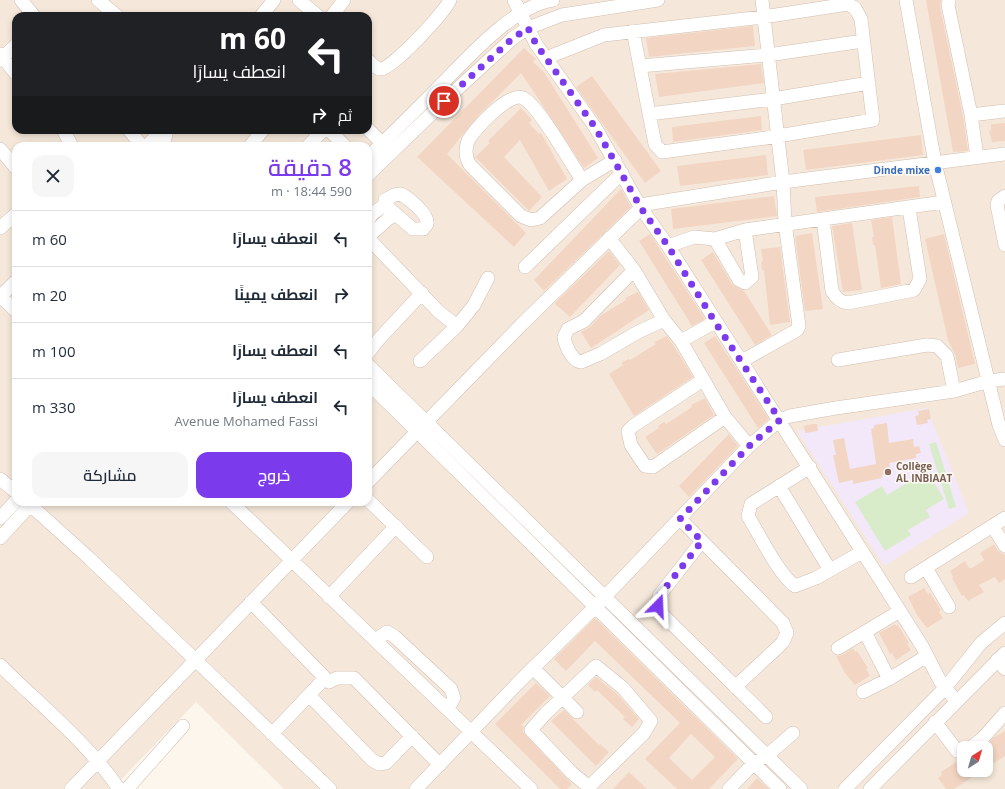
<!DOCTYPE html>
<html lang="ar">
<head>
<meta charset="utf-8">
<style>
	body { margin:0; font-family:"Open Sans",Cairo,sans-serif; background:#f6f6f7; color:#1f2937; direction:rtl; height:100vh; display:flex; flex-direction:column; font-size:15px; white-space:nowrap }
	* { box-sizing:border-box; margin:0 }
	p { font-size:13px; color:#747a83 }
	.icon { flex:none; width:22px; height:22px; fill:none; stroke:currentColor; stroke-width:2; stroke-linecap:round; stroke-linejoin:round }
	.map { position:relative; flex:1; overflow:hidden; direction:ltr }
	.side { position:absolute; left:12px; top:142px; width:360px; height:364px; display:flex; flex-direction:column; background:#fff; border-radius:12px; box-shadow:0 2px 6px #0003; direction:rtl }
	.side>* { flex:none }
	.guide { position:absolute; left:12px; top:12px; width:360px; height:122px; border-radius:12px; box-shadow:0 2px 6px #0003; direction:rtl; background:#202124; color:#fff; overflow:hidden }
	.needle { width:26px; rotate:37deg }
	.fabs { position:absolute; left:957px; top:741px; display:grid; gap:8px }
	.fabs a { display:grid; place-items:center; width:36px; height:36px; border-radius:8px; background:#fff; box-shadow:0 2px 6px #0003; font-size:20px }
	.pin { position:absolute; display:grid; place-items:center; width:34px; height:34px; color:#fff; margin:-17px; border:2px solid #fff; border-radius:50%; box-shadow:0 1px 4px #0007 }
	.me { position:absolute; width:44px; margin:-22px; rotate:21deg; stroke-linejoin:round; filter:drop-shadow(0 0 3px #0008) }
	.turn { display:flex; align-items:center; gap:14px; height:84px; padding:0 20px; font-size:18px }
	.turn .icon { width:52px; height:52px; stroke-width:2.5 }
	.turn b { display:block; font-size:28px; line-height:34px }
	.then { display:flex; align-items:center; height:38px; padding:0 20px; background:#0003; gap:8px; font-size:15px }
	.round { display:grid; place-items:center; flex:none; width:42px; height:42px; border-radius:12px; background:#f6f6f7 }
	.head { display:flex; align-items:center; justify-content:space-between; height:68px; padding:0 20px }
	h1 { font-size:24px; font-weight:600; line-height:30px; color:#7c3aed }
	.button { display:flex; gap:8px; margin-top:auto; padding:8px 20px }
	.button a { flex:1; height:46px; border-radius:12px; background:#7c3aed; color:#fff; font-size:16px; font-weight:600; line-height:46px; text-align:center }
	.button a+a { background:#f6f6f7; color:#1f2937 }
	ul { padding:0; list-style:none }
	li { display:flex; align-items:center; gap:12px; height:56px; padding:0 20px; border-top:1px solid #e0e1e3 }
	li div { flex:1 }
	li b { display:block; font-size:15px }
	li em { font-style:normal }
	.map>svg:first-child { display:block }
	.residential { fill:#f5e8da; fill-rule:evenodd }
	.education { fill:#f3e8fa }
	.green { fill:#d8ecc9 }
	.building { fill:#f3d5c3; fill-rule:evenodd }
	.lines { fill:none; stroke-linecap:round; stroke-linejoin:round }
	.minor-casing { stroke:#d1beb0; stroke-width:14 }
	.minor { stroke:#fff; stroke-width:13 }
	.route { stroke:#7c3aed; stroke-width:7; stroke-dasharray:0 12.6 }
	.shop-dot { fill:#3f7fe0; stroke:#fffaf3; stroke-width:1.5 }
	.education-dot { fill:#8d6e63; stroke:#fffaf3; stroke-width:1.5 }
	.labels { text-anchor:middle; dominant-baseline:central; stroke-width:3; stroke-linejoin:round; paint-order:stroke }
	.shop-label { font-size:10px; font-weight:bold; fill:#366cbe; stroke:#fffaf3; text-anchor:end }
	.education-label { font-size:10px; font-weight:bold; fill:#785e54; stroke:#fffaf3; text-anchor:start }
</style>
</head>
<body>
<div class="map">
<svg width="1005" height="789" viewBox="0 0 1005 789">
	<rect width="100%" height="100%" fill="#fdf6ec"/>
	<path class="residential" d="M0,0H1005V789H284L196,702L112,789H0ZM16,16H368V130H16ZM16,146H368V502H16ZM964,748H986V770H964Z"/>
	<path class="education" d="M927,408L969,513L884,566L797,431Z"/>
	<path class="green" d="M936,442L956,507L949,509L929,444Z
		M927,471L944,499L926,510L930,517L908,530L911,535L885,551L855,502L882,486L887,495Z"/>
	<path class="building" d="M926,0H941L940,7L963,116L968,151L953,152Z
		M753,26L755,46L649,57L646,38Z
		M524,48L536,59L533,62L544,72L598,158L584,168L521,73L479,115L447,154L526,233L514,247L417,157Z
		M761,64L764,83L659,97L655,74Z
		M592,76L661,171L645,183L576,87Z
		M521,108L532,120L529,123L539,134L541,133L567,179L549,191L520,140L504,157L542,197L529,211L475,157L490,143L488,141Z
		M761,116L762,130L673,142L672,127Z
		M1005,123V141L992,142L989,131L991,130V124Z
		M921,135L923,155L806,170L803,150Z
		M766,155L768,175L680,186L677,166Z
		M919,186L920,197L817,212L815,197Z
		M621,189L631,207L544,291L534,280Z
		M774,196L777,216L673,229L671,209Z
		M892,217L901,284L881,288L875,245H873L872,237H874L871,220Z
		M852,223L862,290L843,292L832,226Z
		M812,233L823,309L805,311L795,236Z
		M650,234L705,319L692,326L639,241Z
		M944,234L975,364L958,368L955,354L948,340L925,239Z
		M780,247L790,322L770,325L764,270H762L761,262L763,261L761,249Z
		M609,251L620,265L570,317L555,304L556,302Z
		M713,252L732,284L744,291L772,335L755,345L701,260Z
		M638,292L649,310L591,348L581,332L590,327L600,316L626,300L625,298Z
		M667,336L674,346L693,377L634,416L609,374L623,365L621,363L628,359L630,360L656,344L654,342Z
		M715,336L769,419L758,428L704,343Z
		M705,398L714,415L657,454L645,437L659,428L658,426L664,422L666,424L692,407L691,405Z
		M929,409L931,419L927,420L928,423L917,425L915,416L919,415L918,411Z
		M887,423L889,443L913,439L914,447L919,446L921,453L916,454V458L889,463L891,473L882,475V478L853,484V480L839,483L833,455H836L833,440L844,438L850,469L876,464L871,429L874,428V425Z
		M812,424H817L818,431L805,433L804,426Z
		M729,434L738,446L689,497L679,486Z
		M994,544L998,551L1005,555V579L999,583L995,577L979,585L984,592L968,601L964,595L962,596L952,578L953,577L950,571L965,561L969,568H972L984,560L980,553Z
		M924,588L928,594L930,593L941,610L939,612L943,618L927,628L917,615L908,597Z
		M595,618L738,759L709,789H677L645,759L680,723L595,641L566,671L554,659ZM691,734L715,757L692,780L669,758Z
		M895,624L896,626L898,625L909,643L907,644L911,650L896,660L892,653L890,654L879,633Z
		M853,648L855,652L857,651L868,668L866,669L870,676L855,685L845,673L836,656L842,655Z
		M596,677L617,694L639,719L632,727L623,719L625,717L597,690L595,692L588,685Z
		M536,683L550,696L521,725L524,727L523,732L572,784L567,789H560L495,724Z
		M564,710L599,745L600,744L609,752L596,766L551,721Z
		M1005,731V756L986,768V746L993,738Z
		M961,759H964V770H983L954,789H946L938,778L942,775L941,772Z
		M629,772L647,789H613Z
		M757,778L769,789H747Z"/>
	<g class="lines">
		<g class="minor-casing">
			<path id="minor" d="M21,0L34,16
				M98,0L117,16
				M299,0L318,16
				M514,0L536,44L595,127L641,208L668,246L888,592L922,646L940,681L956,701
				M906,0L935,163L999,425L1005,440
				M949,0L948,5L971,115L977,157
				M261,16L274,0
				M332,16L344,0
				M0,54L16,74
				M546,58L604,35L763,17L848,4L855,8L861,19L873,120L766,138L662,152L655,144L633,31
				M0,60L16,45
				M368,60C372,64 376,69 381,69C393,68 445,12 450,0
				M640,66L768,55L863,41
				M649,114L773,99L869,83
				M971,115L1005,111
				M368,129L382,143
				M63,130L72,146
				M129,130L142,146
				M329,130L345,146
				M147,146L162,130
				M163,146L167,130
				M250,146L263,130
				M308,146L323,130
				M0,149L16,168
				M368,157C391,135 413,113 436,90C464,62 512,6 553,0
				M368,175L454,92L513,38L528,28L562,15L658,0
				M582,180C571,163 538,105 523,98C510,91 474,129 468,141C465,149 465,157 470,165L521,216L531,220L540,218L582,180L615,160
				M401,194C408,198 429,214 427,224C426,226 424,227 423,229H413L385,205V200L394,195Z
				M1005,196L998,201L997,205L1005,245
				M640,205L783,182L1005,154
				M823,219L832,291C836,298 840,302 848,303L914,290L920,279L909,208
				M368,220L373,213L385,205
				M0,228L16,214
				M368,237L388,219L396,214
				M368,238L439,312L457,326
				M609,238L634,270L664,320L681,341L715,322
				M715,239L739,280L745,283L752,277L745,230
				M668,246L694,237L715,239L745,230L944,202
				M525,267L622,173
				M634,270L584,321L568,329L564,337C565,345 572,361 581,362L600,354L638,332L664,320
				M0,296L16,311
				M0,297L16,281
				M681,341L725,417L749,446
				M368,353L379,339L422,293
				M838,360L927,345L937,346L947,356L954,391
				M420,361L457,326L474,305L488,278
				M742,361L797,330L799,326L785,223L783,182L762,0
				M368,365L801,789
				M703,380L633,426L628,431L631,445L645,466L653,467L725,417
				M368,383L780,789
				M810,467L751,504L748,516C759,534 779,575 795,586L816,578L862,552
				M0,479L16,492
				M368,482L522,324L641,208
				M779,486L830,570
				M368,500L427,557
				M27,502L90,559L330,789
				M231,502L378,643
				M0,518L16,501
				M680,519L783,623L787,633L783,642L777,648L735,687
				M993,527L1005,546
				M0,538L33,502
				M702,541L659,596L658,606L662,614L766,717
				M926,568L949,607
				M911,577L1005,518
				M329,597L396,526
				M251,602L329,682L337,678H354L440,765
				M865,632L889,679
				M838,648L900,611
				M997,660L1005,669
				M0,665C39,704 88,743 119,789
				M596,666L623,688L651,721L644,733L589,787L572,773L531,730L546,713Z
				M533,668L577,712
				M863,692L889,679L927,656
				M309,695L372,760L379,764L386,763L412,736
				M448,709L454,698L451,689L394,636L387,632L381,636L378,643L531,789
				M935,722L957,751H964
				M272,734L325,678
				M970,748L982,739L1005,713
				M71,789L348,502
				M127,789L183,726
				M416,789L519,682L595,607L749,446L780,420L790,416L836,408L954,391L989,381L1005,379
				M729,789L754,763L770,753L793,733
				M845,789L945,688L981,643L1005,623
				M870,789L1005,653"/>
		</g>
		<use href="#minor" class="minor"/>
	</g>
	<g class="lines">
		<path class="route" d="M444,101L513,38L528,28L536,44L595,127L641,208L668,246L715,322L780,420L749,446L680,519L702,541L659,596L658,606"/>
	</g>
	<circle class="shop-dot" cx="938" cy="170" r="4"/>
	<circle class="education-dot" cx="888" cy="472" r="4"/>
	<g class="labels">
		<g class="shop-label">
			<text x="930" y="170">Dinde mixe</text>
		</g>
		<g class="education-label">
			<text x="896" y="466">Collège<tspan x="896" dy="12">AL INBIAAT</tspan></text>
		</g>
	</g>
</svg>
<div class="fabs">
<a><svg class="needle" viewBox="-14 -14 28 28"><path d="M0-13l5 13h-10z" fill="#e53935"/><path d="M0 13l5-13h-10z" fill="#747a83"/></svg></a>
</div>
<div class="pin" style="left:444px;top:101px;background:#d93025"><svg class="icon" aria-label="arrive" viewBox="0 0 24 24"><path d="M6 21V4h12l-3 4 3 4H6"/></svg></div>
<svg class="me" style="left:658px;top:606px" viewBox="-20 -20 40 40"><path d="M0-17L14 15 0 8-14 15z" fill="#7c3aed" stroke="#fff" stroke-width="4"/></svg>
<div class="guide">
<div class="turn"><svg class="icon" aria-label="left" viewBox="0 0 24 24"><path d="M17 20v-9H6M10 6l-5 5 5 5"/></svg><div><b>60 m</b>انعطف يسارًا</div></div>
<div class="then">ثم<svg class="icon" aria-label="right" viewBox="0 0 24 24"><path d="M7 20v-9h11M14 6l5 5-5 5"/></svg></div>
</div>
<section class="side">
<div class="head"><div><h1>8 دقيقة</h1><p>590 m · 18:44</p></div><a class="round"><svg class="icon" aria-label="close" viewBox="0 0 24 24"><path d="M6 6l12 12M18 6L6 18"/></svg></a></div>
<ul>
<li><svg class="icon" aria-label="left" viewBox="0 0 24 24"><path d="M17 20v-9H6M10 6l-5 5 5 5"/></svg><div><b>انعطف يسارًا</b></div><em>60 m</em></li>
<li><svg class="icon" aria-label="right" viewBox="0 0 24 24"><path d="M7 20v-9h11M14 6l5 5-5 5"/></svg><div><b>انعطف يمينًا</b></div><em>20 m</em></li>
<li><svg class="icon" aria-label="left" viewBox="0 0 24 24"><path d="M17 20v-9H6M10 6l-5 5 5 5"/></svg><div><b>انعطف يسارًا</b></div><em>100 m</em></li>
<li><svg class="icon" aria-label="left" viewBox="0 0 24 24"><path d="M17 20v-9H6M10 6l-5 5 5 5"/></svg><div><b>انعطف يسارًا</b><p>Avenue Mohamed Fassi</p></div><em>330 m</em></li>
</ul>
<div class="button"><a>خروج</a><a>مشاركة</a></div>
</section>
</div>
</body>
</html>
